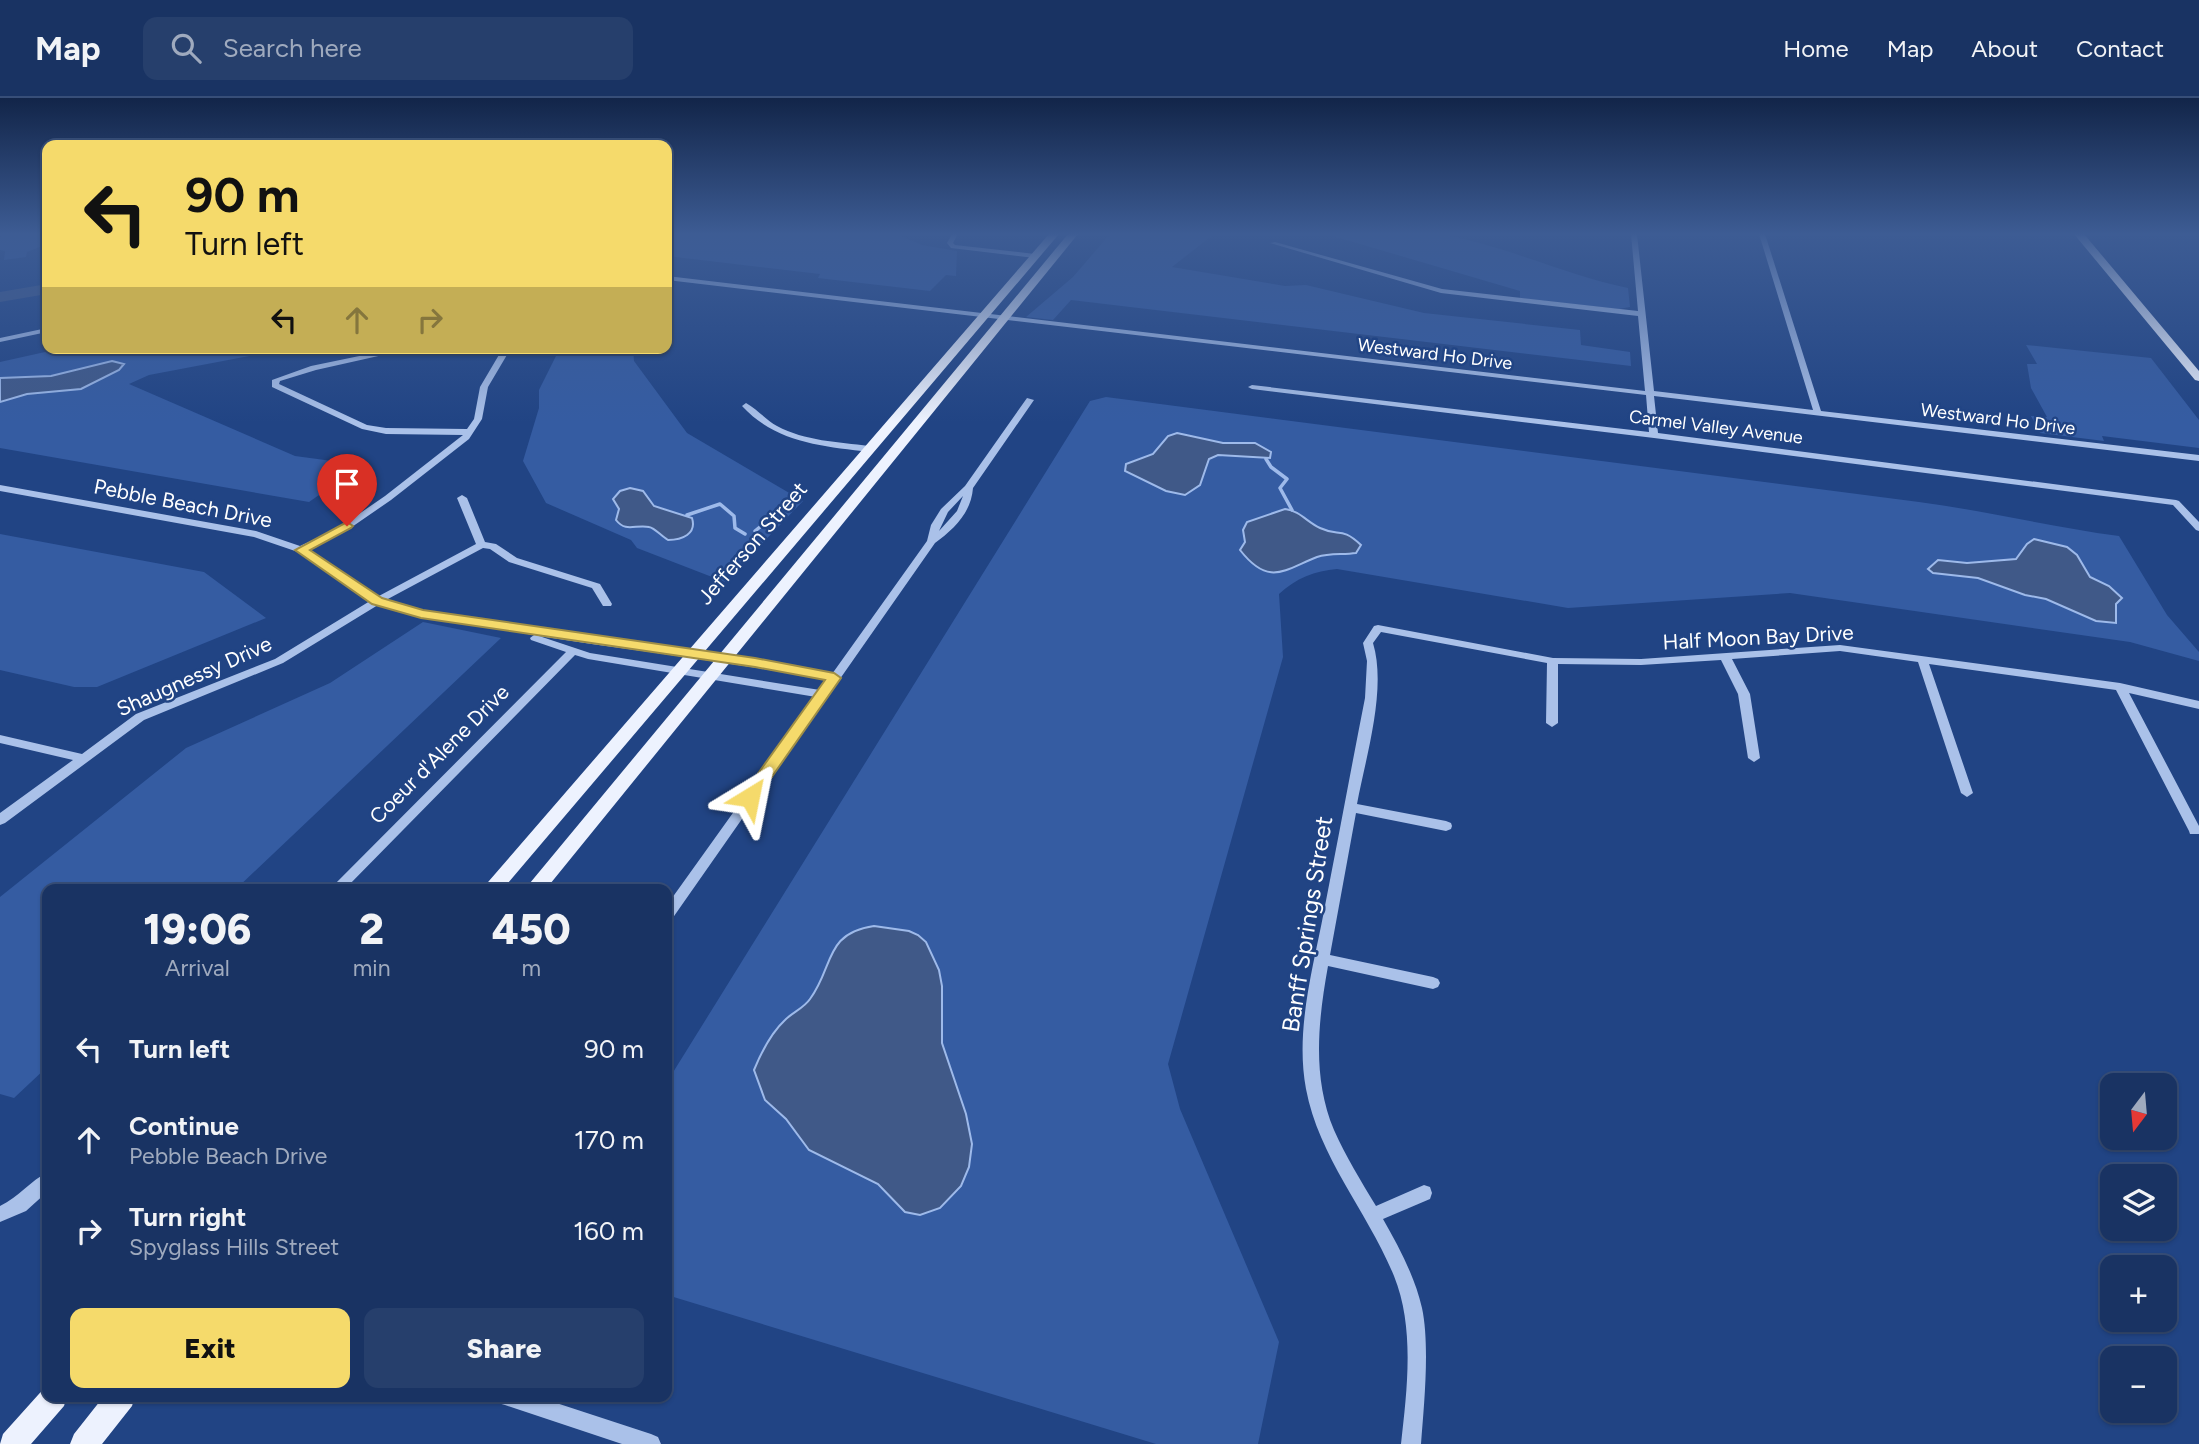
<!DOCTYPE html>
<html lang="en">
<head>
<meta charset="utf-8">
<style>
	body { margin:0; font-family:Figtree,sans-serif; background:#263f6c; color:#f1f3f6; height:100vh; display:flex; flex-direction:column; font-size:26px; white-space:nowrap }
	* { box-sizing:border-box; margin:0 }
	p { font-size:23px; color:#9faabe }
	.icon { flex:none; width:38px; height:38px; fill:none; stroke:currentColor; stroke-width:2; stroke-linecap:round; stroke-linejoin:round }
	.map { position:relative; flex:1; overflow:hidden }
	.drawer { position:absolute; left:42px; top:786px; width:630px; height:518px; display:flex; flex-direction:column; background:#193363; border-radius:14px; box-shadow:0 2px 5px #0004,0 0 0 2px #374e78 }
	.drawer>* { flex:none }
	.banner { position:absolute; left:42px; top:42px; width:630px; height:214px; border-radius:14px; box-shadow:0 2px 5px #0004,0 0 0 2px #374e78; background:#f5da6b; color:#111; overflow:hidden }
	.needle { width:46px; rotate:196deg }
	.tools { position:absolute; left:2100px; top:975px; display:grid; gap:14px }
	.tools a { display:grid; place-items:center; width:77px; height:77px; border-radius:14px; background:#193363; box-shadow:0 2px 5px #0004,0 0 0 2px #374e78; font-size:35px }
	.pin { position:absolute; display:grid; place-items:center; width:60px; height:60px; color:#fff; margin:-72px -30px; border-radius:50% 50% 50% 0; rotate:-45deg; box-shadow:0 0 7px #0007 }
	.pin .icon { rotate:45deg }
	.me { position:absolute; width:77px; margin:-38px; rotate:35deg; stroke-linejoin:round; filter:drop-shadow(0 0 5px #0008) }
	.turn { display:flex; align-items:center; gap:24px; height:147px; padding:0 28px; font-size:32px }
	.turn .icon { width:91px; height:91px; stroke-width:2.5 }
	.turn b { display:block; font-size:49px; line-height:60px }
	.lanes { display:flex; align-items:center; height:66px; padding:0 28px; background:#0003; justify-content:center; gap:35px; direction:ltr }
	.lanes .off { opacity:.35 }
	.eta { display:flex; justify-content:space-evenly; align-items:center; height:119px; text-align:center }
	.eta b { font-size:42px; font-weight:800; line-height:49px }
	.button { display:flex; gap:14px; margin-top:auto; padding:14px 28px }
	.button a { flex:1; height:80px; border-radius:14px; background:#f5da6b; color:#111; font-size:28px; font-weight:800; line-height:80px; text-align:center }
	.button a+a { background:#263f6c; color:#f1f3f6 }
	ul { padding:0; list-style:none }
	li { display:flex; align-items:center; gap:21px; height:91px; padding:0 28px }
	li div { flex:1 }
	li b { display:block; font-size:26px }
	li em { font-style:normal }
	header { display:flex; align-items:center; gap:42px; box-sizing:border-box; height:98px; padding:0 35px; background:#193363; border-bottom:2px solid #374e78 }
	header strong { font-size:33px }
	nav { display:flex; gap:38px; margin-inline-start:auto; font-size:24px }
	.search { width:490px; height:63px; background:#263f6c; display:flex; align-items:center; gap:18px; box-sizing:border-box; padding:0 24px; border-radius:14px; color:#9faabe; font-size:26px }
	.map>svg:first-child { display:block }
	.green { fill:#355ca2 }
	.water { fill:#405988; stroke:#9ebaea; stroke-width:2 }
	.lines { fill:none; stroke-linecap:round; stroke-linejoin:round }
	.stream { stroke:#9ebaea; stroke-width:3.5 }
	.river { fill:#405988; fill-rule:evenodd }
	.minor { fill:#aac1e9; fill-rule:evenodd }
	.major { fill:#edf2fe; fill-rule:evenodd }
	.route { fill:#f5da6b; stroke:#9f8e46; stroke-width:2 }
	.labels { text-anchor:middle; dominant-baseline:central; stroke-width:5; stroke-linejoin:round; paint-order:stroke }
	.far-street-label { font-size:18px; fill:#fff; stroke:#214484 }
	.street-label { font-size:21px; fill:#fff; stroke:#214484 }
	.near-street-label { font-size:24px; fill:#fff; stroke:#214484 }
</style>
</head>
<body>
<header>
<strong>Map</strong>
<div class="search"><svg class="icon" aria-label="search" viewBox="0 0 24 24"><circle cx="10" cy="10" r="6"/><path d="M15 15l6 6"/></svg>Search here</div>
<nav><a>Home</a><a>Map</a><a>About</a><a>Contact</a></nav>
</header>
<div class="map">
<svg width="2199" height="1346" viewBox="0 0 2199 1346">
	<rect width="100%" height="100%" fill="#214484"/>
	<path class="green" d="M8,136H47V146L27,154L26,159L4,162L5,153L0,152V139Z
		M667,136H896L922,147L957,153L956,178L946,177L930,193L818,180L820,176L667,158Z
		M1110,136H1214L1172,169L1285,188L1306,187L1424,215L1580,232L1581,247L1630,254L1631,268L1071,202L1053,222L1026,219L1073,179Z
		M1326,136C1360,136 1406,131 1438,136C1503,146 1564,177 1628,190L1630,209L1619,211L1520,200V193Z
		M2026,247L2151,260L2199,322V350L2102,338L2104,343L2040,335L2031,318L2047,319L2031,290L2027,266H2037Z
		M63,250H292L149,277L129,286L295,358L362,367L309,404L0,350V264Z
		M560,250H633L634,263L687,335L803,403L725,484L637,450L631,442L546,405L523,363L539,310V292Z
		M1106,299L1919,404C1987,413 2052,429 2119,438L2167,517L2199,554V563L2130,544L1790,495L1568,510L1337,471C1315,473 1296,480 1279,496L1283,559L1168,966L1180,1011L1279,1244L1258,1346H1156L667,1197V984L1090,303Z
		M0,436L204,474L266,520L97,589H74L0,572Z
		M423,524L501,540L236,791H47V969L14,1000L0,996V799L186,650L330,585Z"/>
	<path class="water" d="M112,263L124,266L119,272L81,291L27,296L0,304V280L51,278Z
		M1177,335L1223,345H1255L1271,354L1270,360L1218,357L1209,361L1200,387L1185,397L1166,393L1125,373L1126,366L1153,356L1168,338Z
		M630,390L643,393L654,408L692,420C697,436 682,442 668,442C661,438 655,430 649,429C636,426 626,435 616,422L619,411L613,401L620,393Z
		M1285,411C1300,413 1307,424 1320,430C1339,439 1341,428 1361,447L1356,455C1343,457 1330,455 1317,459C1284,472 1269,489 1240,452L1245,444L1243,432L1247,424Z
		M2034,441L2067,449L2077,457L2090,479L2109,488L2122,500L2116,506V525L2096,523L2046,501L2025,497L1978,480L1933,475L1928,471L1938,462L1967,465L2016,461L2027,446Z
		M874,828L909,833L918,837L926,844L939,872L942,888V945L966,1016L972,1046L969,1069L961,1088L940,1110L920,1117L905,1114L878,1086L809,1052L786,1021L765,1002L754,972C761,955 771,935 785,922C793,914 804,910 810,901C834,869 824,835 874,828Z"/>
	<g class="lines">
		<path class="stream" d="M1266,361L1271,369L1287,381L1280,390L1292,412
			M687,417L720,406L734,418L735,430L745,436
			M755,433L775,417"/>
		<path class="river" d="M47,186V196L0,204V194Z"/>
		<path class="minor" d="M952,136H958L953,145L955,147L1035,156L1038,158L1035,160L951,150L947,145Z
			M1631,136H1637L1654,293L1813,312L1759,136H1765L1821,313L2199,357V363L1654,298L1658,335L2176,402L2179,403L2199,424V433L2196,432L2173,407L1654,340L1252,291L1248,289L1252,287L1649,334L1646,297L667,182V178L1645,293L1638,218L1441,195L1270,145L1275,144L1442,191L1638,213Z
			M47,230V234L0,244V240Z
			M398,250H414L316,272L280,283L279,286L367,327L386,330L467,331L474,321L480,289L503,250H511L488,289L482,321L469,341L391,402L346,433L308,452L377,499L476,446L457,400L462,397L467,400L485,444L496,446L517,460L600,486L612,506L611,508H603L592,490L509,464L490,451L483,450L386,502L422,513L664,551L755,562L832,576L927,443L931,427L941,411L965,388L1027,300L1034,302L973,390C971,415 954,431 935,445L672,821L667,822V807L816,599L588,561L575,557L345,791H330L566,554L531,542L530,540L534,537L421,519L378,507L283,565L144,622L5,725L0,727V715L73,662L0,645V637L82,656L136,616L275,561L370,503L298,454L254,439L0,393V387L256,433L300,448L340,429L385,398L463,337L386,336L362,331L272,289V282L311,268ZM963,398L957,413L939,433L948,414ZM539,538C635,553 732,564 827,582L820,592L590,555Z
			M746,305C757,311 766,322 777,328C805,343 838,344 869,348L873,351L869,354C822,348 776,345 742,308Z
			M1378,527L1553,560L1641,561L1840,547L2120,585L2199,603V611L2129,595L2199,728V736H2190L2189,733L2116,592L1929,566L1973,695L1967,699L1961,695L1918,564L1840,553L1732,561L1750,596L1760,660L1754,664L1748,660L1738,596L1721,562L1641,567L1558,566V625L1552,629L1546,625L1547,565L1381,534L1373,545C1387,591 1366,658 1357,706L1446,723L1451,725L1452,728L1451,731L1446,733L1356,715L1330,857L1433,879L1438,881L1440,885L1438,889L1433,891L1328,868C1318,924 1312,979 1334,1032C1346,1059 1361,1083 1376,1108L1424,1087L1430,1089L1432,1095L1430,1101L1383,1121C1399,1149 1415,1179 1422,1210C1430,1248 1424,1307 1421,1346H1401C1407,1292 1415,1230 1394,1178C1368,1114 1319,1060 1306,991C1295,932 1313,871 1324,813C1338,742 1351,671 1365,600L1367,563L1363,545L1374,528Z
			M47,1075V1094L26,1113L0,1124V1108C19,1099 31,1082 47,1075Z
			M496,1298H535L651,1336L658,1339L661,1346H622L505,1307L498,1305Z"/>
		<path class="major" d="M1049,136H1059L503,791H482Z
			M1068,136H1078L546,791H525Z
			M2074,136H2084L2199,273V283L2195,282Z
			M47,1287V1298H67L64,1308L31,1346H0L3,1336Z
			M104,1298H135L132,1308L102,1346H70L74,1336Z"/>
	</g>
	<linearGradient id="sky" x2="0" y2="1"><stop stop-color="#122549"/><stop offset="0.42" stop-color="#3d5c94"/><stop offset="1" stop-color="#3d5c94" stop-opacity="0"/></linearGradient>
	<rect width="2199" height="324" fill="url(#sky)"/>
	<path class="route" d="M347,424L353,428L351,430L310,452L382,500L423,512L755,560L834,575L841,580L755,703H744L741,699L744,695L825,582L755,569L421,520L372,506L295,452Z"/>
	<g class="labels">
		<g class="far-street-label">
			<text transform="translate(1435 256) rotate(7)">Westward Ho Drive</text>
			<text transform="translate(1998 321) rotate(7)">Westward Ho Drive</text>
			<text transform="translate(1716 329) rotate(7)">Carmel Valley Avenue</text>
		</g>
		<g class="street-label">
			<text transform="translate(183 405) rotate(11)">Pebble Beach Drive</text>
			<text transform="translate(752 445) rotate(-49)">Jefferson Street</text>
			<text transform="translate(1758 539) rotate(-3)">Half Moon Bay Drive</text>
			<text transform="translate(194 578) rotate(-24)">Shaugnessy Drive</text>
			<text transform="translate(439 656) rotate(-45)">Coeur d'Alene Drive</text>
		</g>
		<g class="near-street-label">
			<text transform="translate(1307 826) rotate(-81)">Banff Springs Street</text>
		</g>
	</g>
</svg>
<div class="tools">
<a><svg class="needle" viewBox="-14 -14 28 28"><path d="M0-13l5 13h-10z" fill="#e53935"/><path d="M0 13l5-13h-10z" fill="#9faabe"/></svg></a>
<a><svg class="icon" aria-label="layers" viewBox="0 0 24 24"><path d="M12 4l9 5-9 5-9-5zM3 14l9 5 9-5"/></svg></a>
<a>+</a>
<a>−</a>
</div>
<div class="pin" style="left:347px;top:428px;background:#d93025"><svg class="icon" aria-label="arrive" viewBox="0 0 24 24"><path d="M6 21V4h12l-3 4 3 4H6"/></svg></div>
<svg class="me" style="left:750px;top:699px" viewBox="-20 -20 40 40"><path d="M0-17L14 15 0 8-14 15z" fill="#f5da6b" stroke="#fff" stroke-width="4"/></svg>
<div class="banner">
<div class="turn"><svg class="icon" aria-label="left" viewBox="0 0 24 24"><path d="M17 20v-9H6M10 6l-5 5 5 5"/></svg><div><b>90 m</b>Turn left</div></div>
<div class="lanes"><svg class="icon" aria-label="left" viewBox="0 0 24 24"><path d="M17 20v-9H6M10 6l-5 5 5 5"/></svg><svg class="icon off" aria-label="ahead" viewBox="0 0 24 24"><path d="M12 20V5M6 11l6-6 6 6"/></svg><svg class="icon off" aria-label="right" viewBox="0 0 24 24"><path d="M7 20v-9h11M14 6l5 5-5 5"/></svg></div>
</div>
<section class="drawer">
<div class="eta">
<div><b>19:06</b><p>Arrival</p></div>
<div><b>2</b><p>min</p></div>
<div><b>450</b><p>m</p></div>
</div>
<ul>
<li><svg class="icon" aria-label="left" viewBox="0 0 24 24"><path d="M17 20v-9H6M10 6l-5 5 5 5"/></svg><div><b>Turn left</b></div><em>90 m</em></li>
<li><svg class="icon" aria-label="ahead" viewBox="0 0 24 24"><path d="M12 20V5M6 11l6-6 6 6"/></svg><div><b>Continue</b><p>Pebble Beach Drive</p></div><em>170 m</em></li>
<li><svg class="icon" aria-label="right" viewBox="0 0 24 24"><path d="M7 20v-9h11M14 6l5 5-5 5"/></svg><div><b>Turn right</b><p>Spyglass Hills Street</p></div><em>160 m</em></li>
</ul>
<div class="button"><a>Exit</a><a>Share</a></div>
</section>
</div>
</body>
</html>
